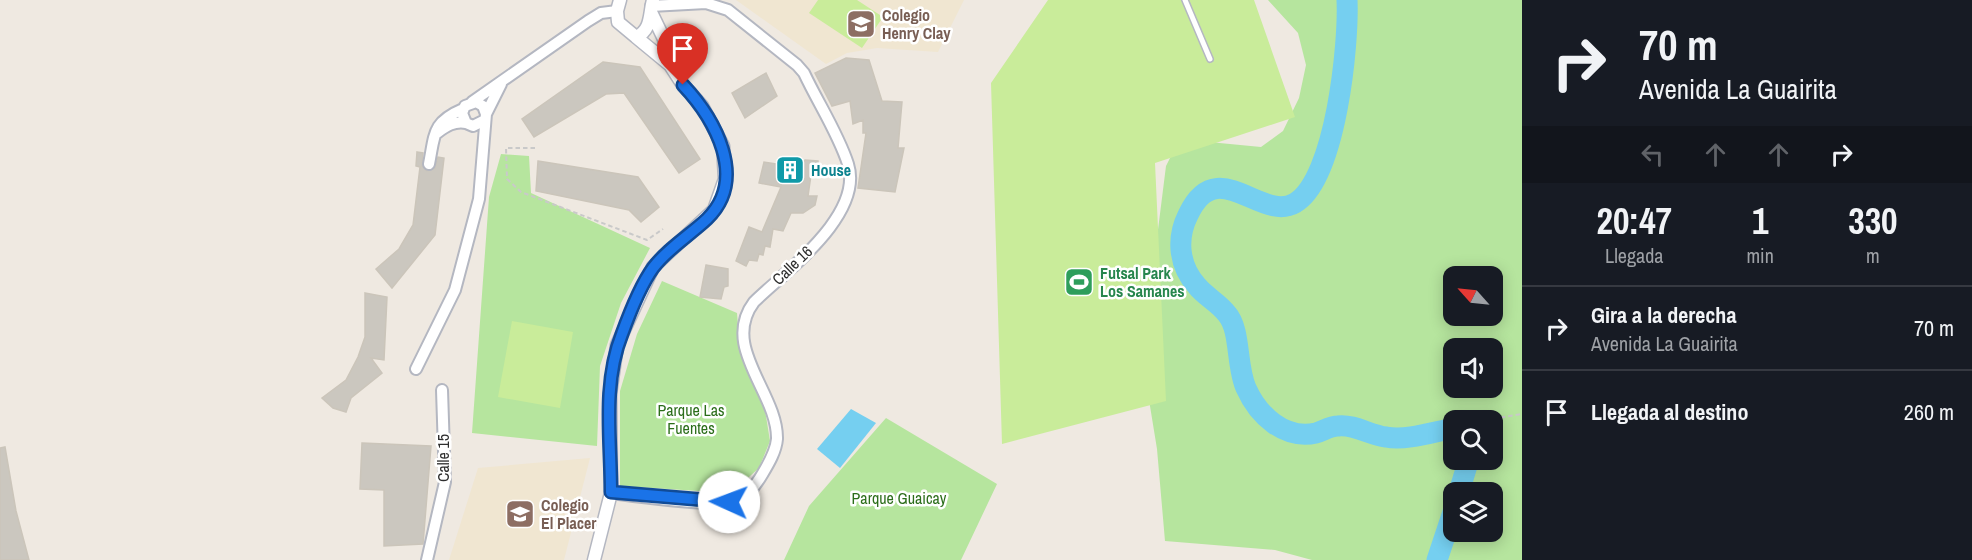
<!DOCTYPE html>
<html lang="es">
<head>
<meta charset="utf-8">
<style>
	body { margin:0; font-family:"Archivo Narrow",sans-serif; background:#20242c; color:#f1f3f6; height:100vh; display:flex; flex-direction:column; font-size:22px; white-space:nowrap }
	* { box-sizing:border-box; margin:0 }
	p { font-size:20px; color:#9ea1a6 }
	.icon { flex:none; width:33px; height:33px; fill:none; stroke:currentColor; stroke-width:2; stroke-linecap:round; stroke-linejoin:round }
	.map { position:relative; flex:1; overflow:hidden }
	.side { display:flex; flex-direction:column; background:#171b24; width:450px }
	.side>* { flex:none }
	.top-card { background:#171b24; color:#f1f3f6; overflow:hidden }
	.needle { width:39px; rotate:297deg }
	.fabs { position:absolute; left:1443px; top:266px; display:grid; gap:12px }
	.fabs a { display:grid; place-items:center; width:60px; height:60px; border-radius:12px; background:#171b24; box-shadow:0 3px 15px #0003; font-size:30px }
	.pin { position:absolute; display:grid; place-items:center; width:51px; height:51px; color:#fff; margin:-62px -26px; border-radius:50% 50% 50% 0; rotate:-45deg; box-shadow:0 0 6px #0007 }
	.pin .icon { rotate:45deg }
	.me { position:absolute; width:66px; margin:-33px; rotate:272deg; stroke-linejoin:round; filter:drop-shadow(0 0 4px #0008) }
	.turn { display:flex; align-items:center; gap:21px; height:126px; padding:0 18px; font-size:27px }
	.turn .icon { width:78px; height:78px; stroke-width:2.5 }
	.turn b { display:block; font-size:42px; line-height:51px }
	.lanes { display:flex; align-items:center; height:57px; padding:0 18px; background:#0003; justify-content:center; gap:30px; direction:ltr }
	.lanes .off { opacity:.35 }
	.eta { display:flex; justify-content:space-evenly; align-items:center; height:102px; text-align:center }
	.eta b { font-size:36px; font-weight:700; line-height:42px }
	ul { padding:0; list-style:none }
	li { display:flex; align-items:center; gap:18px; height:84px; padding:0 18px; border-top:2px solid #363941 }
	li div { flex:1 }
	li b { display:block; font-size:22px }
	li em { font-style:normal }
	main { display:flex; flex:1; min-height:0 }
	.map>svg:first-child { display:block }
	.education { fill:#f0e6d1 }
	.green { fill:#b6e59e; fill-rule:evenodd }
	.pitch { fill:#c9ec9a }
	.water { fill:#75cff0 }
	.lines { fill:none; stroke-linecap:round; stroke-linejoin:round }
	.river { stroke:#75cff0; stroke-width:21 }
	.building { fill:#cbc7bf; stroke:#cbc5ba; stroke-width:1.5 }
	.service-casing { stroke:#b4b7c1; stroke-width:8 }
	.minor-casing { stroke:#b4b7c1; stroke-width:14 }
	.tertiary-casing { stroke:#b4b7c1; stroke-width:15 }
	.path { stroke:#c9c9c9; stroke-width:2; stroke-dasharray:4.5 3; stroke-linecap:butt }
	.service { stroke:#fff; stroke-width:5 }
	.minor { stroke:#fff; stroke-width:10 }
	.tertiary { stroke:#fff; stroke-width:12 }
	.route-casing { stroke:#114b97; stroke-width:15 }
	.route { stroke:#1a73e8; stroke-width:10 }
	.labels { text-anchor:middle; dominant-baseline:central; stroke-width:5; stroke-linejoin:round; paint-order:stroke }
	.education-label { font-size:16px; font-weight:bold; fill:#785e54; stroke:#fff; text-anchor:start }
	.culture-label { font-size:16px; font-weight:bold; fill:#0d838f; stroke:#fff; text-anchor:start }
	.street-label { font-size:16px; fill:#2e2e2e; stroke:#fff }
	.leisure-label { font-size:16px; font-weight:bold; fill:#27864d; stroke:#fff; text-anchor:start }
	.park-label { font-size:16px; fill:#2c6e1b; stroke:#fff }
</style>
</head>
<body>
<main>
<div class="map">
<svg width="1522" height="560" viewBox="0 0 1522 560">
	<rect width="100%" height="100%" fill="#efe9e1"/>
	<path class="education" d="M736,0H964L938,52L877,48L847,53L826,64Z
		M590,458L564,560H449L478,468Z"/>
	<path class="green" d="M1268,0H1522V560H1312L1275,550L1165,541L1157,449L1142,357L1166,166L1172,154L1209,142L1261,147L1283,131L1299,98L1306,65L1298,33ZM1454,276H1492V315H1454ZM1454,348H1492V387H1454ZM1454,420H1492V459H1454ZM1454,492H1492V531H1454Z
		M501,154L529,156L531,193L650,248L621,303L600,366L597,446L472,433L489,197Z
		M662,281L737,313L740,351L765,410L770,441L759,468L731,493L620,486V391L637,334Z
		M886,418L997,484L961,560H784L809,506Z"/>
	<path class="pitch" d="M818,0H857L883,17L862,48L809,13Z
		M1048,0H1254L1295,117L1155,163L1166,401L1002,444L991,83Z
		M512,321L573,332L560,408L498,397Z"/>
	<path class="water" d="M851,409L876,423L840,468L817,449Z"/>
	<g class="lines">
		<path class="river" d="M1347,0C1349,43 1336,179 1295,203C1261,223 1217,152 1188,215C1176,239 1179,266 1197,286C1206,297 1219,303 1227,314C1241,330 1236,366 1246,388C1258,415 1284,440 1316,433C1323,431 1330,426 1338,426C1354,424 1370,435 1386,437C1406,441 1433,432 1454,428
			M1459,492L1469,459
			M1437,560L1454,509"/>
	</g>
	<path class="building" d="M846,58L869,60L882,101L902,102L898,148H904L895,192L858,188L866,133H863V120L853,124L850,101L832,106L815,73Z
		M603,62L640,67L700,159L679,173L624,93L606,94L534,137L522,119Z
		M766,73L777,96L745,118L732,93Z
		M417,152L423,153L422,166L427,171L435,168L438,157L444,158L435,235L392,288L376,269L399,249L413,225L420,167L416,166Z
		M783,160L803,163L805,160L818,161V175H811L808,196H817L815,205L803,213H791L783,231L773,229L770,247L765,246L763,255L759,254L757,261L749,260L746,266L736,261L749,227L762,232L781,187L759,183L764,162L783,165Z
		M538,161L638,177L659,207L641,222L629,210L536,191Z
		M706,265L728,269V286L724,287L721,299L700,297Z
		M365,293L387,297L384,360L371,358L382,373L351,398L346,412L333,408L322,398L346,380L358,357L365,337Z
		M362,443L431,446L423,544L384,546V490L360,489Z
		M5,447L16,511L29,560H0V448Z"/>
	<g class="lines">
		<g class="service-casing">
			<path id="service" d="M1185,0L1210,59"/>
		</g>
		<g class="minor-casing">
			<path id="minor" d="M472,102L588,21L601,13L617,11
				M486,114L501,84
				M437,133C446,126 454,121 466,123
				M429,164C435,134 432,122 463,109
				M416,369L455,290L479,199L486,114L483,106L476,102L465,106L462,113L466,123L473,126L483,121
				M611,493C634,496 710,507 730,502C746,498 755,487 763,473C769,463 776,451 777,439C778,393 720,347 754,302C787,270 864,215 848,164C838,133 818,103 804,73L797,65L728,10L706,3L651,6
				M427,560L445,482L442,390"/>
		</g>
		<g class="tertiary-casing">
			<path id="tertiary" d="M620,0L617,11L618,22L636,37C652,30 649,14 653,0
				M636,37L670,65
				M594,560L611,493L610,394L617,345L653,267L714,210L725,179L723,146L702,106L683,85L670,65L664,39L651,12"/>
		</g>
		<path class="path" d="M535,148H506L507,179L521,192L647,240L663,229
			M1486,420L1522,414"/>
		<use href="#service" class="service"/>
		<use href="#minor" class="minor"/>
		<use href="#tertiary" class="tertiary"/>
	</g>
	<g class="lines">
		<g class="route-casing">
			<path id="route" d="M683,85C714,118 749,178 707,219C689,236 668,248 653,268C640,286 630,312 622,334C602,384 611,440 611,492L729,502"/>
		</g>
		<use href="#route" class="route"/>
	</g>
	<defs>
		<g id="school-square" transform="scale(1.5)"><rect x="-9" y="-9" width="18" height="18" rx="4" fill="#8d6e63" stroke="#fff"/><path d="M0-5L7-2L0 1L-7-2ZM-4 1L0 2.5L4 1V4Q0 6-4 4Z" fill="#fff"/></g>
		<g id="building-square" transform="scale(1.5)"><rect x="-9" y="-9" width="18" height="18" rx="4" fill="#0f9aa8" stroke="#fff"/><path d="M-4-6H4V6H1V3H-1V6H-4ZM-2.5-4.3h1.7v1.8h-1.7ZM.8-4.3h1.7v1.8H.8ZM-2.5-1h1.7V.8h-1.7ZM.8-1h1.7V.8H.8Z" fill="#fff"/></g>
		<g id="stadium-square" transform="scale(1.5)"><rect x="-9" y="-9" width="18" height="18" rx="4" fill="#2e9e5b" stroke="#fff"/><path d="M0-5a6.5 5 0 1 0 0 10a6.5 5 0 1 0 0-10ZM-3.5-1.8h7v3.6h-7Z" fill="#fff"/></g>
	</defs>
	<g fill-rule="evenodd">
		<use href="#school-square" x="861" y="24"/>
		<use href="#building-square" x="790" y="170"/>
		<use href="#stadium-square" x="1079" y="282"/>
		<use href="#school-square" x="520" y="514"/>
	</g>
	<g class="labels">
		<g class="education-label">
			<text x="882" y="15">Colegio<tspan x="882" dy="18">Henry Clay</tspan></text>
			<text x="541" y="505">Colegio<tspan x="541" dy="18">El Placer</tspan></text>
		</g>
		<g class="culture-label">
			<text x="811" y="170">House</text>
		</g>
		<g class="street-label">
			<text transform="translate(792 265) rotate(-44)">Calle 16</text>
			<text transform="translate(443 458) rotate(-90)">Calle 15</text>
		</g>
		<g class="leisure-label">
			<text x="1100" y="273">Futsal Park<tspan x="1100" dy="18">Los Samanes</tspan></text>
		</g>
		<g class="park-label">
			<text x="691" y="410">Parque Las<tspan x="691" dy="18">Fuentes</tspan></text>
			<text x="899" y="498">Parque Guaicay</text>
		</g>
	</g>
</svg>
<div class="fabs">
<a><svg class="needle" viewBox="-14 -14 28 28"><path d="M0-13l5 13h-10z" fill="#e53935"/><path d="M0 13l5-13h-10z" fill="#9ea1a6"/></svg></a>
<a><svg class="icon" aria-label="sound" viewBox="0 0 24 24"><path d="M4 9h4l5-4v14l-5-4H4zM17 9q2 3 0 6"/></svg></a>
<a><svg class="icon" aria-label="search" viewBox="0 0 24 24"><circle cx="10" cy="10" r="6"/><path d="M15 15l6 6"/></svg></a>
<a><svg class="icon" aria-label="layers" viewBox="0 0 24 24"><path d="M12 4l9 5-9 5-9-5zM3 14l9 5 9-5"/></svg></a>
</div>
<div class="pin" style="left:683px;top:85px;background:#d93025"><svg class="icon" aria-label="arrive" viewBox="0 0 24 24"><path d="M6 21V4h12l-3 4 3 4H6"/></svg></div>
<svg class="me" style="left:729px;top:502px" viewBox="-20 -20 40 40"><circle r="19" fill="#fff"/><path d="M0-13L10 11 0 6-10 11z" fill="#1a73e8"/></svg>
</div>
<section class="side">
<div class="top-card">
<div class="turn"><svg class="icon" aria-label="right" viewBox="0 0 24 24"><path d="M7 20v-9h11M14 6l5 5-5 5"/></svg><div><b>70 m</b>Avenida La Guairita</div></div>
<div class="lanes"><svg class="icon off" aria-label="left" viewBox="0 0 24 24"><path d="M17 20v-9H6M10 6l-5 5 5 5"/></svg><svg class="icon off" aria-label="ahead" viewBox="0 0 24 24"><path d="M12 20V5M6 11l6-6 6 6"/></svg><svg class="icon off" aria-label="ahead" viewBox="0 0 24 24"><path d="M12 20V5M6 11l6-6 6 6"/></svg><svg class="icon" aria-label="right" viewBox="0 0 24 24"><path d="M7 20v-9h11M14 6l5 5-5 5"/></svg></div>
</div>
<div class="eta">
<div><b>20:47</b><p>Llegada</p></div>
<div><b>1</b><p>min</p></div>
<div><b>330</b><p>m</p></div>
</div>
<ul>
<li><svg class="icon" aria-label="right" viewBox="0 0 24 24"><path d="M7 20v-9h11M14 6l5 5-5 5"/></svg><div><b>Gira a la derecha</b><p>Avenida La Guairita</p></div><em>70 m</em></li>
<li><svg class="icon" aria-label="arrive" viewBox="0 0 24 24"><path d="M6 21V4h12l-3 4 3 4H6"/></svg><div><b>Llegada al destino</b></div><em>260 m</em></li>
</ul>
</section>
</main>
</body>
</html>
